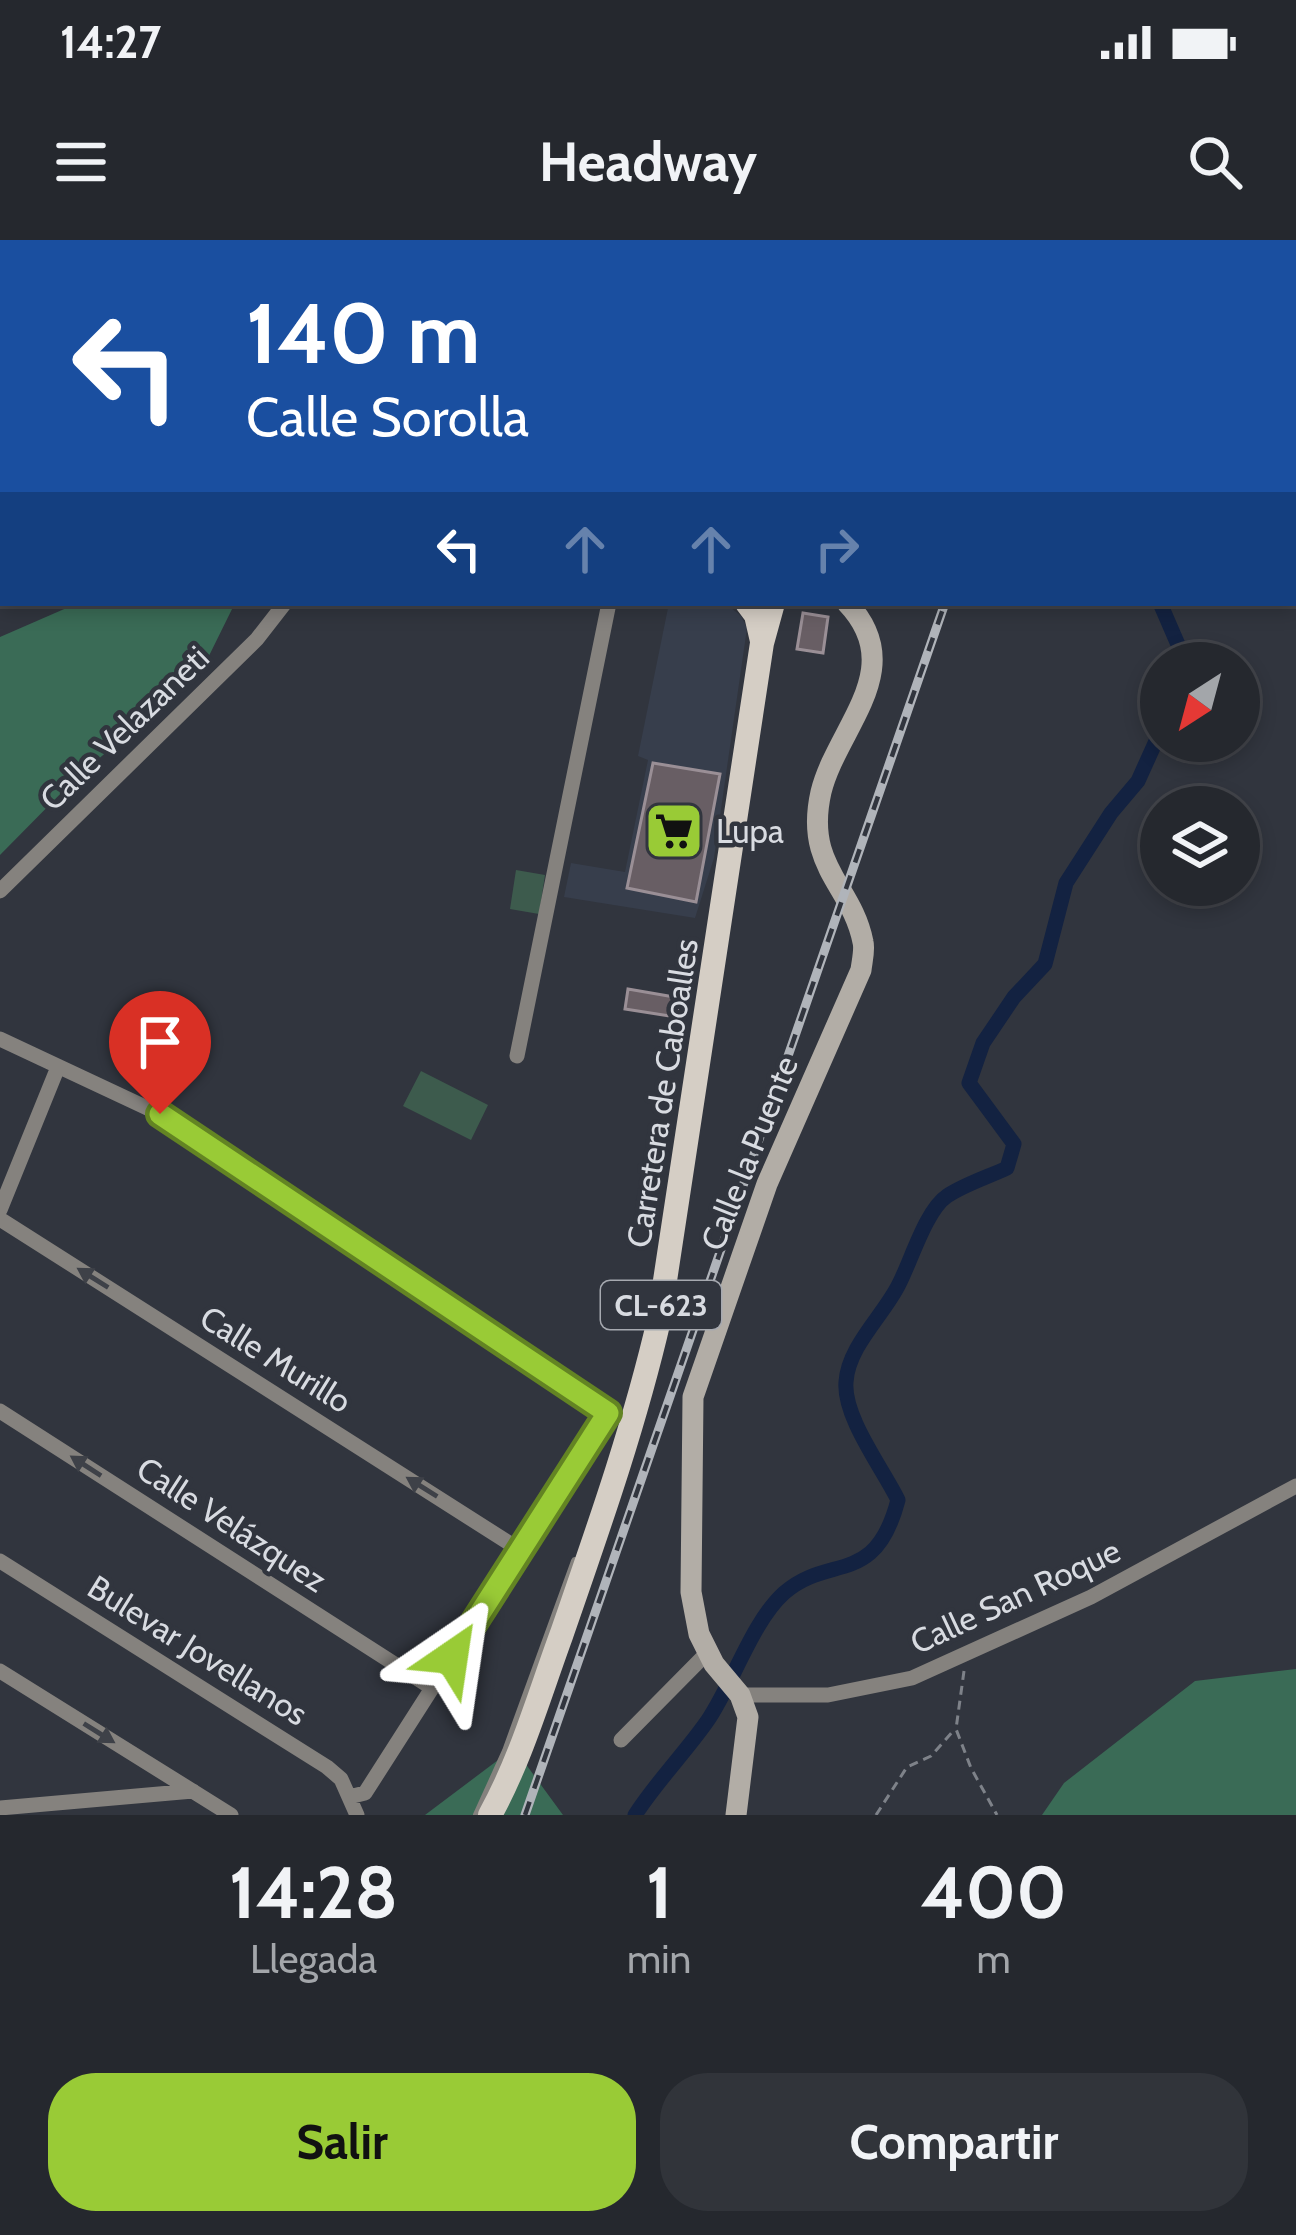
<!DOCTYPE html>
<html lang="es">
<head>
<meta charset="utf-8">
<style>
	body { margin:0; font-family:Cabin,sans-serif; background:#31343a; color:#f1f3f6; height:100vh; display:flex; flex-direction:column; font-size:45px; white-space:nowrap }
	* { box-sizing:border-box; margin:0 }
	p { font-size:39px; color:#a3a6aa }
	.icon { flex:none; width:66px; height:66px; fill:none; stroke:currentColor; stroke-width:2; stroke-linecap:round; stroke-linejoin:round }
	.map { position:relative; height:1575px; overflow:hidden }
	.panel { display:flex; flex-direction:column; background:#25282e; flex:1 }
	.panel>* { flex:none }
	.hud { position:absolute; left:0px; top:0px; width:1296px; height:366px; box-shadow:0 6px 18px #0003,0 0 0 3px #42444a; background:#1a4fa0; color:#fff; overflow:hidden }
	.needle { width:78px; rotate:216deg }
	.buttons { position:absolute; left:1140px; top:402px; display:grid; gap:24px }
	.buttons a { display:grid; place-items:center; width:120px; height:120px; border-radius:50%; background:#25282e; box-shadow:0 6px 18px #0003,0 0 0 3px #42444a; font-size:60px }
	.pin { position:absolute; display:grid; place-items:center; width:102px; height:102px; color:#fff; margin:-123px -51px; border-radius:50% 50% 50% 0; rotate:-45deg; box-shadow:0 0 12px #0007 }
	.pin .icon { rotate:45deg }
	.me { position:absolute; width:132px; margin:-66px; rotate:32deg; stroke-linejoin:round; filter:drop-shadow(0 0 9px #0008) }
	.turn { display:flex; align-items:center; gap:42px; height:252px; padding:0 48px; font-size:54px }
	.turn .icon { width:156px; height:156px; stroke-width:2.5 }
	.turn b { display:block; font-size:84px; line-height:102px }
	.lanes { display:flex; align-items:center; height:114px; padding:0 48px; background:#0003; justify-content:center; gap:60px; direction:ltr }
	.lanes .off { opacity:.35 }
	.eta { display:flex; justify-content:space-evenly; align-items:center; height:204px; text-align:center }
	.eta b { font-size:72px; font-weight:800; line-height:84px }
	.cta { display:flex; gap:24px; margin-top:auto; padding:24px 48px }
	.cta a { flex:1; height:138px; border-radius:48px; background:#99cb36; color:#111; font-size:48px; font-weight:800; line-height:138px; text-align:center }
	.cta a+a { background:#31343a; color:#f1f3f6 }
	.status { display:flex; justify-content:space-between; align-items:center; height:84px; padding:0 60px; background:#25282e; direction:ltr }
	.status svg { height:33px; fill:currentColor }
	header { display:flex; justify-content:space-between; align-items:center; height:156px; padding:0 48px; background:#25282e; font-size:54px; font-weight:800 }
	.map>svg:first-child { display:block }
	.built { fill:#373e4c }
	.green { fill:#3d5b4d }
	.forest { fill:#3a6b56 }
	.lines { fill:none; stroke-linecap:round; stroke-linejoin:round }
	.canal { stroke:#132241; stroke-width:15 }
	.river { stroke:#132241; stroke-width:24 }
	.building { fill:#685e64; stroke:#9a8f96; stroke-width:3 }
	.path { stroke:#7e8289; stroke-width:3; stroke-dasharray:9 6; stroke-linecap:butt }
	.lane { stroke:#85827e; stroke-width:8 }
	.street { stroke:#85827e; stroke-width:15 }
	.secondary { stroke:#b2ada6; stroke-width:21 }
	.primary { stroke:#d5cec5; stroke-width:24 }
	.rail-casing { stroke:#b0b4ba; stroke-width:9 }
	.rail { stroke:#31353e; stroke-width:4.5; stroke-dasharray:14; stroke-linecap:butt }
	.oneway { fill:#3e4148 }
	.route-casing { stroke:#638423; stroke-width:30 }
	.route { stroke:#99cb36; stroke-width:21 }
	.labels { text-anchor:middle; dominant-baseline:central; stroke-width:9; stroke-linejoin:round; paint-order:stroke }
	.shield { fill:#31353e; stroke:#a6a9b0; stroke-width:3 }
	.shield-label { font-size:30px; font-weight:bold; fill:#d8dbe1 }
	.street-label { font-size:33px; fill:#d8dbe1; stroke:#31353e }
	.poi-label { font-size:33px; fill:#d8dbe1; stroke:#31353e; text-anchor:start }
</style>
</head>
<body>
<div class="status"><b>14:27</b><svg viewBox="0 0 49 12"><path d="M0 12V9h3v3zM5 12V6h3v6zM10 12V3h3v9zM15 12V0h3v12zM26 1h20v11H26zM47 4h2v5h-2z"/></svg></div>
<header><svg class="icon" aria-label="menu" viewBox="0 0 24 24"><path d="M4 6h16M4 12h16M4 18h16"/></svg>Headway<svg class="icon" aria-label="search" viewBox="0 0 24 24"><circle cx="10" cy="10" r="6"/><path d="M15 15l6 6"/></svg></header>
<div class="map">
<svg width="1296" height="1575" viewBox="0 0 1296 1575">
	<rect width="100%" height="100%" fill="#31353e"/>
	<path class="built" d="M669,363H725L741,376L747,388L714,618L695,678L564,657L571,623L625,632L648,520L638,516Z"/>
	<path class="green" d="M516,630L545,635L539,674L510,669Z
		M421,831L488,865L471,900L403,866Z"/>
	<path class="forest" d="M78,363H235L202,430L74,540L0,615V397Z
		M1296,1429V1575H1042L1064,1543L1195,1441Z
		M514,1508L563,1575H425Z"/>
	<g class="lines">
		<path class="canal" d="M1293,277L1296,278
			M1160,363L1186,423
			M635,1575C657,1541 685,1513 708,1480C733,1443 752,1382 784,1353C830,1313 875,1348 898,1260C883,1229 843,1177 846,1142C848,1106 884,1075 899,1044C911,1021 926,970 947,956C965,944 988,937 1007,928L1014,904L969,843L983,803L1014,757L1045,724L1066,643L1111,573L1138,541L1161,490"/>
		<path class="river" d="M334,3L335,0
			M0,357H3"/>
	</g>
	<path class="building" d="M803,373L828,377L823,413L797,409Z
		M653,523L720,534L696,662L627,648Z
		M628,749L680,758L676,777L625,769Z"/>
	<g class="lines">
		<path class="path" d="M258,3L260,0
			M495,3L496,0
			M0,281L3,280
			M964,1431L956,1489L971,1528L997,1575
			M876,1575L907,1527L931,1516L954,1490"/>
		<path class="lane" d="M477,1575L506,1511L575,1321"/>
		<path class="street" d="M0,71L3,72
			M0,651L257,399L285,363
			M0,799L160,874L608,1173L365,1553L349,1557
			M517,816L609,363
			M0,970L58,827
			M0,979L520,1310
			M0,1171L432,1448
			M0,1321L327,1527L341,1539L357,1575
			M0,1431L231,1575
			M740,1455H828L912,1438L1091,1357L1296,1246
			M621,1500L708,1412
			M0,1568L193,1551"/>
		<path class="secondary" d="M736,1575L748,1477L740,1455L714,1424L699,1394L691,1352L693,1157L767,944L861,730C862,721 865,710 863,702C852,645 804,627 821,552C837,487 910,429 847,363"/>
		<path class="primary" d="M829,3V0
			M747,363L756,375L762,401
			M490,1575C521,1519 539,1456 561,1396C597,1292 634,1188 659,1080L762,403L773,363"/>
		<g class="rail-casing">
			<path id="rail" d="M1058,3L1059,0
				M525,1575L945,363"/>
		</g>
		<use href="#rail" class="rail"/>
	</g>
	<defs><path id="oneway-solid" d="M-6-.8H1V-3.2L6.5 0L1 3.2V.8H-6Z" transform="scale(3)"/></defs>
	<g class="oneway">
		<use href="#oneway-solid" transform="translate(93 1038) rotate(-148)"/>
		<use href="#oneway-solid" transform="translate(86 1226) rotate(-147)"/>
		<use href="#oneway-solid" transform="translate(422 1247) rotate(-148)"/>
		<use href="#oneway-solid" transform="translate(99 1493) rotate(32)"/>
	</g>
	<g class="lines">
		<g class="route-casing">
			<path id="route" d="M160,874L608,1173L452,1417"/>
		</g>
		<use href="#route" class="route"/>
	</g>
	<defs>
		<g id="supermarket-square" transform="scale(3)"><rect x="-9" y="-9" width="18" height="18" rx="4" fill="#99cb36" stroke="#31353e"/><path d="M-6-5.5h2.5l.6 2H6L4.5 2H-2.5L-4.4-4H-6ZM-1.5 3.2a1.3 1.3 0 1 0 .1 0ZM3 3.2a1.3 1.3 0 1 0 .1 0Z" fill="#111"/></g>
	</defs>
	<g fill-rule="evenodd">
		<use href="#supermarket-square" x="674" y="591"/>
	</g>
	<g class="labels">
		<rect class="shield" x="601" y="1041" width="120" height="48" rx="9"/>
		<g class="shield-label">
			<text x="661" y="1065">CL-623</text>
		</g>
		<g class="street-label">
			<text transform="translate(124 488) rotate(-44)">Calle Velazaneti</text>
			<text transform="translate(662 853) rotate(-81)">Carretera de Caboalles</text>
			<text transform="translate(749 913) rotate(-68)">Calle la Puente</text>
			<text transform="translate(276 1119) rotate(32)">Calle Murillo</text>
			<text transform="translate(232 1284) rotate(33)">Calle Velázquez</text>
			<text transform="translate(1015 1356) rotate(-25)">Calle San Roque</text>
			<text transform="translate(198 1410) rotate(32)">Bulevar Jovellanos</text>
		</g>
		<g class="poi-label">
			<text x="716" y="591">Lupa</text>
		</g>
	</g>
</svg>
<div class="buttons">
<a><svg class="needle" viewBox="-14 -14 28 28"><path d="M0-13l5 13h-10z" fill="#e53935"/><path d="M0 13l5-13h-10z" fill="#a3a6aa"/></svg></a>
<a><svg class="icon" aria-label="layers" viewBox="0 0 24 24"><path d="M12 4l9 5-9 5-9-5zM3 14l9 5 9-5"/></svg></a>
</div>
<div class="pin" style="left:160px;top:874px;background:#d93025"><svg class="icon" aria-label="arrive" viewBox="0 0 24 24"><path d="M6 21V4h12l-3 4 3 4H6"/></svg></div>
<svg class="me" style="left:452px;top:1417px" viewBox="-20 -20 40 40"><path d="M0-17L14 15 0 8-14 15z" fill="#99cb36" stroke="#fff" stroke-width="4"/></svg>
<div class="hud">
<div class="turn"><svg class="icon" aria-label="left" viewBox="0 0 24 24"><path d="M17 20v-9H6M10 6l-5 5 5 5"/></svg><div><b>140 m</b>Calle Sorolla</div></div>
<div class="lanes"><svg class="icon" aria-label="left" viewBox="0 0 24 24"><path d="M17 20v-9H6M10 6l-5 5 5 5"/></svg><svg class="icon off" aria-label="ahead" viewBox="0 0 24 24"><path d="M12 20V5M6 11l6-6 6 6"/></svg><svg class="icon off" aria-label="ahead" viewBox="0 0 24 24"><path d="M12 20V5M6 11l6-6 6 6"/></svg><svg class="icon off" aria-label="right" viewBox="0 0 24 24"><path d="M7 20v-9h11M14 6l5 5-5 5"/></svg></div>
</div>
</div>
<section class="panel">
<div class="eta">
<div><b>14:28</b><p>Llegada</p></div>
<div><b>1</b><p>min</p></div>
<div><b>400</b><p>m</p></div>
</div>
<div class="cta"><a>Salir</a><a>Compartir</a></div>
</section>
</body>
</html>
